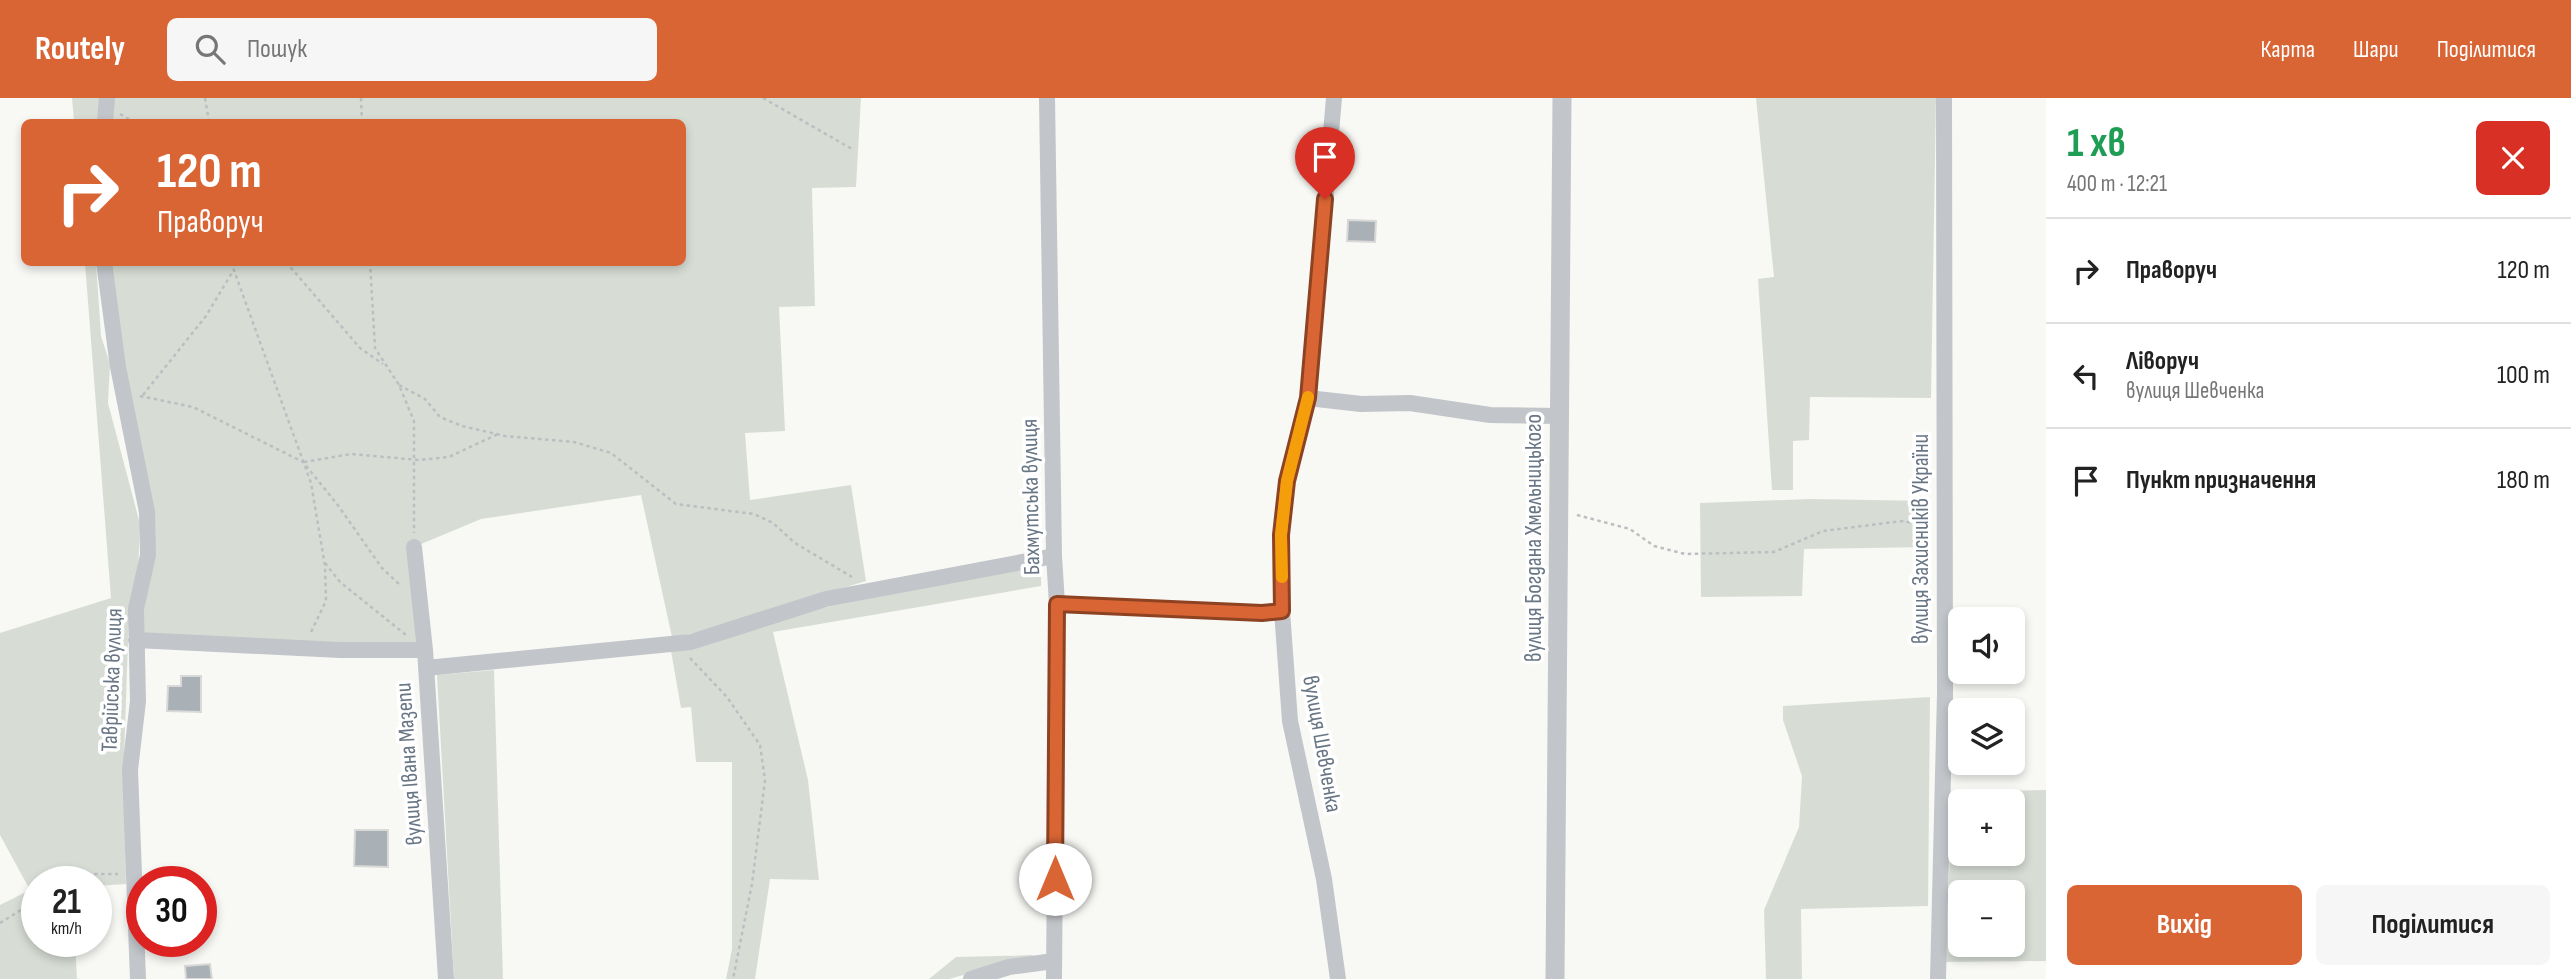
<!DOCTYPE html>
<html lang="uk">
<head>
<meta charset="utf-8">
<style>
	body { margin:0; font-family:"Sofia Sans Condensed",sans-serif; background:#f6f6f6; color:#222; height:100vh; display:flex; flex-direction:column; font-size:26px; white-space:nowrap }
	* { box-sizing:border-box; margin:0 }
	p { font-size:23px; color:#767676 }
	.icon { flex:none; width:38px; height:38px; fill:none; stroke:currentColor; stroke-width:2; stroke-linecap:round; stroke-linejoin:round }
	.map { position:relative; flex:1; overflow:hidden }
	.panel { display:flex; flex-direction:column; background:#fff; width:525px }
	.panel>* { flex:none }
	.banner { position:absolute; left:21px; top:21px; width:665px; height:147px; border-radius:10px; box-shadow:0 4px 10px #0003; background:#d96535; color:#fff; overflow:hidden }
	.buttons { position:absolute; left:1948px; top:509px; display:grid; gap:14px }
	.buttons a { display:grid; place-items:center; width:77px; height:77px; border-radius:10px; background:#fff; box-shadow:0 4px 10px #0003; font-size:35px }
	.speed { position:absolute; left:21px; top:768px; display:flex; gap:14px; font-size:35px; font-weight:700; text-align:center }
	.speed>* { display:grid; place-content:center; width:91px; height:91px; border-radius:50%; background:#fff; box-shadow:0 4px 10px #0003; line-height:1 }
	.speed small { font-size:18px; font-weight:400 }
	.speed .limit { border:10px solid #d22; background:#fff; color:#111 }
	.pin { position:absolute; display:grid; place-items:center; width:60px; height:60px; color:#fff; margin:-72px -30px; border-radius:50% 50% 50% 0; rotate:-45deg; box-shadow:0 0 7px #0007 }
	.pin .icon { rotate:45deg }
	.me { position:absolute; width:77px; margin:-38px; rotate:0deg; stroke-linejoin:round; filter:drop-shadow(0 0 5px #0008) }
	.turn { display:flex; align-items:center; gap:24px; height:147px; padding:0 21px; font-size:32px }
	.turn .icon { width:91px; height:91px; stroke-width:2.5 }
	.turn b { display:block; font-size:49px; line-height:60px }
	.round { display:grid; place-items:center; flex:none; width:74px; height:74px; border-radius:10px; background:#f6f6f6 }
	.overview { display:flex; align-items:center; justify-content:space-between; height:119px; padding:0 21px }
	h1 { font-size:42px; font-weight:700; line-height:52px; color:#1e9e55 }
	.cta { display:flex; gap:14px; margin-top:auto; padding:14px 21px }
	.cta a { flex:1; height:80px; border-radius:10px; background:#d96535; color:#fff; font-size:28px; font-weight:700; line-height:80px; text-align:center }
	.cta a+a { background:#f6f6f6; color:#222 }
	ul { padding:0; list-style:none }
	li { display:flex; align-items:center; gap:21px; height:105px; padding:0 21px; border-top:2px solid #e0e0e0 }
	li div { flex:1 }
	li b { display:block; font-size:26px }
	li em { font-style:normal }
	header { display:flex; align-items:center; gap:42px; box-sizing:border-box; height:98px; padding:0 35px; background:#d96535; color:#fff }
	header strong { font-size:33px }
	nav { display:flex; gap:38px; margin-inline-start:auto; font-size:24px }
	.search { width:490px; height:63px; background:#f6f6f6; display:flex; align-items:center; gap:18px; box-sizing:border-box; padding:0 24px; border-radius:10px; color:#767676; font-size:26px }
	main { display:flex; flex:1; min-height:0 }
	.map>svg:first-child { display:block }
	.green { fill:#d7ddd5; fill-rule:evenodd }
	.building { fill:#a9b0b6; stroke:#d9dad8; stroke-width:2 }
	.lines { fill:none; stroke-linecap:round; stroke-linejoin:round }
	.path { stroke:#bcbec1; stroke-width:2.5; stroke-dasharray:3.5 3.5; stroke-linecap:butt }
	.minor { stroke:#c2c5c9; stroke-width:16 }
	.tertiary { stroke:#c2c5c9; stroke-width:19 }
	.route-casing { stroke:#8d4222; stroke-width:18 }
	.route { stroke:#d96535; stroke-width:12 }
	.slow { stroke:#f59e0b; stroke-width:12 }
	.labels { text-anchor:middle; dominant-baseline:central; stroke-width:7; stroke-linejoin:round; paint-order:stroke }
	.street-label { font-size:23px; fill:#697685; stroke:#fff }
</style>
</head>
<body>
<header>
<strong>Routely</strong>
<div class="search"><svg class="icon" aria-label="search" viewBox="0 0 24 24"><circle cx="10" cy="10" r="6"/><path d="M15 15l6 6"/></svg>Пошук</div>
<nav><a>Карта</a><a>Шари</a><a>Поділитися</a></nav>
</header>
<main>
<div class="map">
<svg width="2046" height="881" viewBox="0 0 2046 881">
	<rect width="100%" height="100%" fill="#f8f8f5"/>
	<path class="green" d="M72,0H103L101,24H74Z
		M109,0H861L856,89L812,90L815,208L779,209L785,333L745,335L750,402L851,387L866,483C801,502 738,528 672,539L641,397L481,421L414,449L420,548L141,536L151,456L109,165L682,164V24H109Z
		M1756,0H1936L1931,300L1810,299L1809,342L1793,343V392H1772L1758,181L1774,179Z
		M85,165H96L101,238L110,266L108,305L140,426L138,474L129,515L124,659L126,786L96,788V784H37V844H75L77,881H0V807L30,792L0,737V535L111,500Z
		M1811,401L1930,403L1929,449L1804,451L1802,498L1701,499L1700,405Z
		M1041,467V488L773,534L808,682L819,782L770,781L755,881H726L732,851V664H696L691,609L681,610L671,553L797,515Z
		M494,572L503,881H454L437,577Z
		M1930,599L1928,808L1801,811L1802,881H1766L1764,812L1799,729L1802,678L1783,622V608Z
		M2046,692V863L1946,864L1952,694ZM1960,704H2012V756H1960ZM1960,794H2012V847H1960Z
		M1035,857L949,881H929L956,859Z"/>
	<path class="building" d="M1348,122L1376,123L1375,144L1347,143Z
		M181,578H201V614L167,613L168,588H181Z
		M355,732H388V769L354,768Z
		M210,866L212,881H186L185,868Z"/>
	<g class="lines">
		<path class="path" d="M205,0L209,24
			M361,0L362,24
			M763,0L852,51
			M120,16L134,24
			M231,164L311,385L325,468L326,503L311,534
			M286,164L360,250L383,266
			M370,164L375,250L399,287L414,323V435
			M399,287L425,301L440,319L462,328L505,338L574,344L611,355L676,406L754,416L773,425L795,445L852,479
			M143,297L206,218L233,173
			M140,298L193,309L303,364L337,406L382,470L401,488
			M304,364L351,356L419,362L449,359L498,336
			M1577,417L1630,431L1654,448L1685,456L1774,454L1823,433L1902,423L1931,428
			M325,465L340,484L406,537
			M690,560L727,599L760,647L765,682L752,786L733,881
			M68,784L84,776H118
			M0,825L37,802"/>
		<path class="minor" d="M1047,0L1054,458L1057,506L1054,881
			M1334,0L1308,300L1287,383L1281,437L1282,513L1290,623L1324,781L1338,881
			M105,24L107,0
			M104,164L118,269L147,414L148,457L136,511L138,603L130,672L138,881
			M1308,300L1361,306L1410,305L1490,317L1560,318
			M414,449L425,552L446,881
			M1057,506L1262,515L1282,513
			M136,542L340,552H425
			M426,570L691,544L826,501L1054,458
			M971,881L1009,869L1054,863
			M1938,881L1945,596L1944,0"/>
		<path class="tertiary" d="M1555,881L1562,0"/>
	</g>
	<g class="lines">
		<g class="route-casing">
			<path id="route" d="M1055,781L1057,506L1262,515L1282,513L1281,437L1287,383L1308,300L1325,101"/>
		</g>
		<use href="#route" class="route"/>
		<path class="slow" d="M1282,479L1281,437L1287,383L1308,299"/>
	</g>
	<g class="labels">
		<g class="street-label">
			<text transform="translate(1031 399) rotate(-91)">Бахмутська вулиця</text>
			<text transform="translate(1534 440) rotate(-90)">вулиця Богдана Хмельницького</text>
			<text transform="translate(1921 441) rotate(-90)">вулиця Захисників України</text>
			<text transform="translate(112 582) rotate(-88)">Таврійська вулиця</text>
			<text transform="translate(1322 646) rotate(80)">вулиця Шевченка</text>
			<text transform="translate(409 666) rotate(-94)">вулиця Івана Мазепи</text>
		</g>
	</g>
</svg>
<div class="buttons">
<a><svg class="icon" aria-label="sound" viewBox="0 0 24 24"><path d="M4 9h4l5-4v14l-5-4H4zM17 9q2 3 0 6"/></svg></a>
<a><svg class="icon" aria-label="layers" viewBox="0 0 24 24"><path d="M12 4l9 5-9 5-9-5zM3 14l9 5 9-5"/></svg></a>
<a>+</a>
<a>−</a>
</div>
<div class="speed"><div>21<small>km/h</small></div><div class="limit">30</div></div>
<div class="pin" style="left:1325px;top:101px;background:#d93025"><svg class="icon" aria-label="arrive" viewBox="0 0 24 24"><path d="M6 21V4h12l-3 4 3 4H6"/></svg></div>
<svg class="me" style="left:1055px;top:781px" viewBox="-20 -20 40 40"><circle r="19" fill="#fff"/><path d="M0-13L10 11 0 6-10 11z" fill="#d96535"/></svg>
<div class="banner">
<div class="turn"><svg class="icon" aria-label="right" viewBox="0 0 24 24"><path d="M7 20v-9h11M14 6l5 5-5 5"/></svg><div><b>120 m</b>Праворуч</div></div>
</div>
</div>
<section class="panel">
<div class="overview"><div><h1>1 хв</h1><p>400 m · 12:21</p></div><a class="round" style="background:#d93025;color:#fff"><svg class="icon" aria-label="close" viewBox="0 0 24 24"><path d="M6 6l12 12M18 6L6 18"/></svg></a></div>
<ul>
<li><svg class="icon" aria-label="right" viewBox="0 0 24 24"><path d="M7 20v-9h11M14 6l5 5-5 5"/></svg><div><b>Праворуч</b></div><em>120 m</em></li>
<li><svg class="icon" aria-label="left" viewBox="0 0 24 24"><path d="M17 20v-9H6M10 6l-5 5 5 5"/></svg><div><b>Ліворуч</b><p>вулиця Шевченка</p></div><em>100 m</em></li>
<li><svg class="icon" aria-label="arrive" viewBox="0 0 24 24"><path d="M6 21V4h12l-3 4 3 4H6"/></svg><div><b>Пункт призначення</b></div><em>180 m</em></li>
</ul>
<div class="cta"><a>Вихід</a><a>Поділитися</a></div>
</section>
</main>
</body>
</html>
